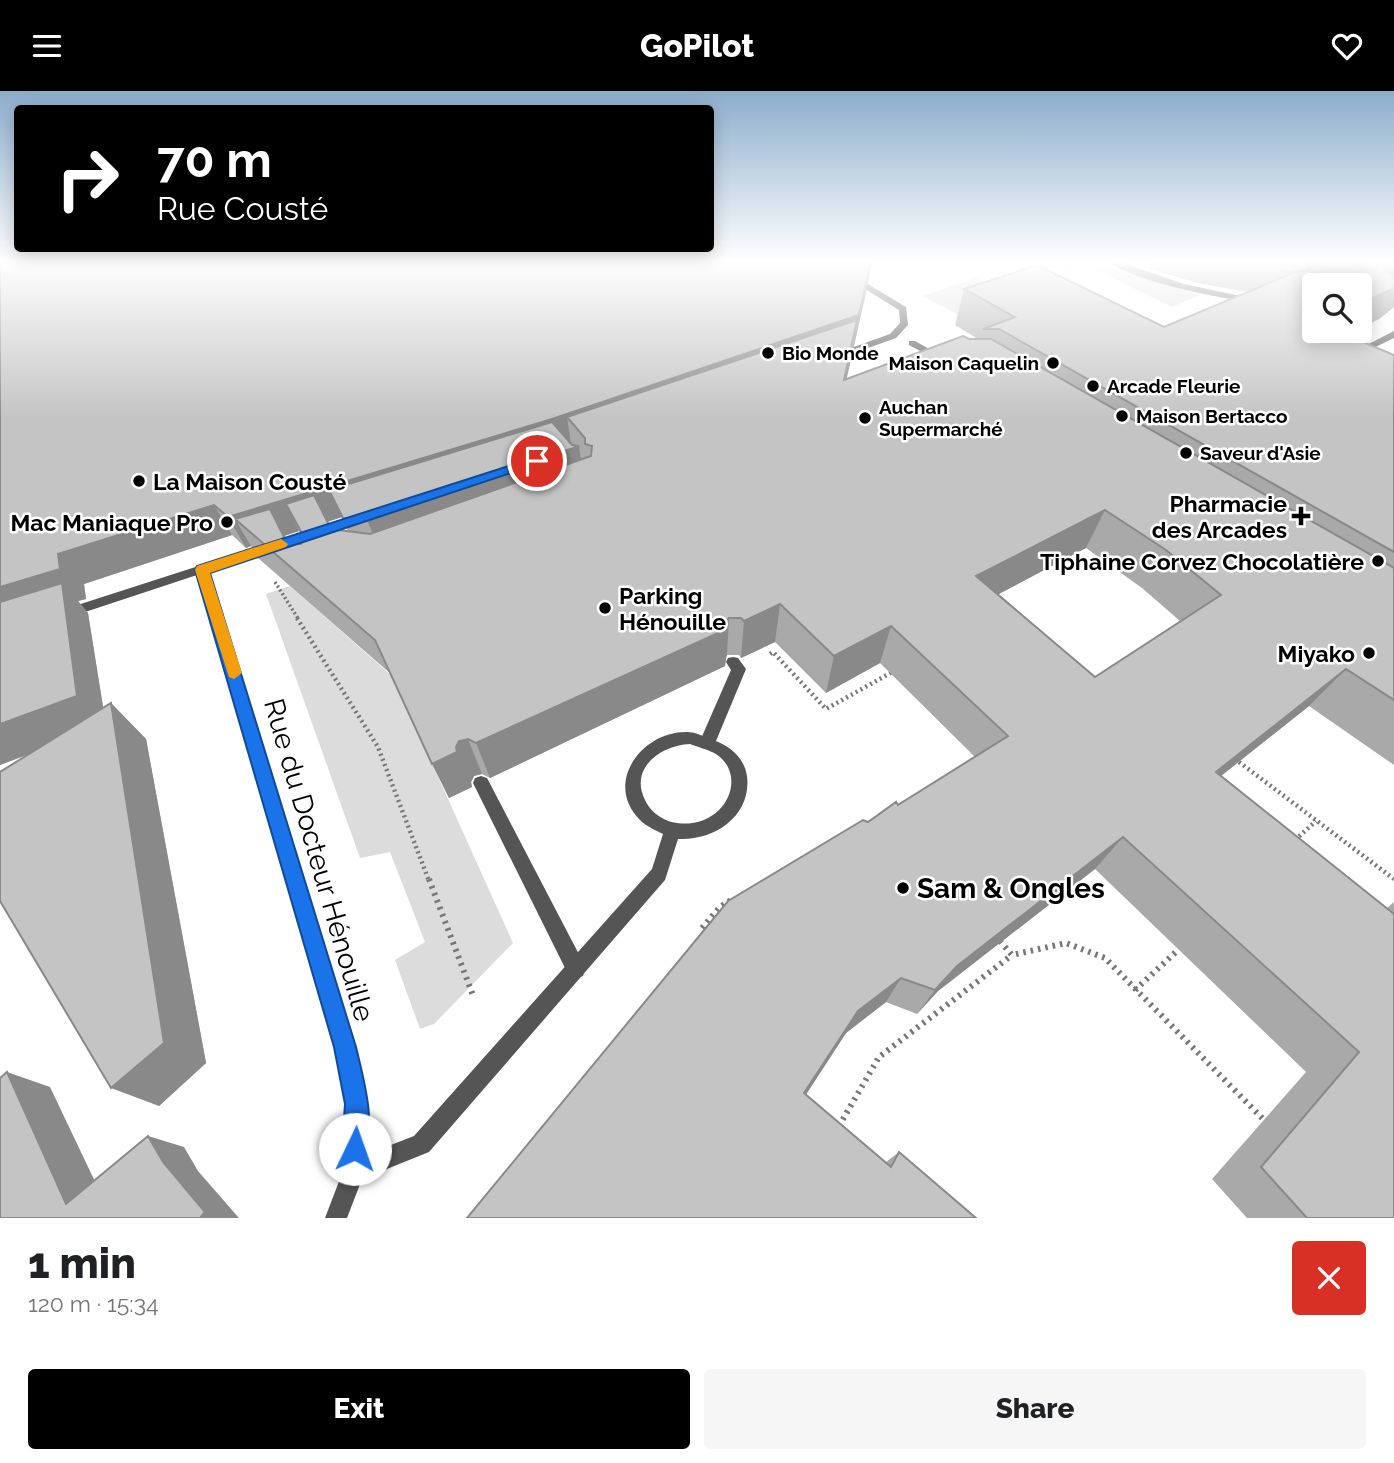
<!DOCTYPE html>
<html lang="en">
<head>
<meta charset="utf-8">
<style>
	body { margin:0; font-family:Raleway,sans-serif; background:#f6f6f6; color:#202124; height:100vh; display:flex; flex-direction:column; font-size:26px; white-space:nowrap }
	* { box-sizing:border-box; margin:0 }
	p { font-size:23px; color:#757577 }
	.icon { flex:none; width:38px; height:38px; fill:none; stroke:currentColor; stroke-width:2; stroke-linecap:round; stroke-linejoin:round }
	.map { position:relative; height:1127px; overflow:hidden }
	.drawer { display:flex; flex-direction:column; background:#fff; flex:1 }
	.drawer>* { flex:none }
	.hud { position:absolute; left:14px; top:14px; width:700px; height:147px; border-radius:7px; box-shadow:0 4px 18px #0003; background:#000; color:#fff; overflow:hidden }
	.tools { position:absolute; left:1302px; top:182px; display:grid; gap:14px }
	.tools a { display:grid; place-items:center; width:70px; height:70px; border-radius:7px; background:#fff; box-shadow:0 4px 18px #0003; font-size:35px }
	.pin { position:absolute; display:grid; place-items:center; width:60px; height:60px; color:#fff; margin:-30px; border:4px solid #fff; border-radius:50%; box-shadow:0 2px 7px #0007 }
	.me { position:absolute; width:77px; margin:-38px; rotate:3deg; stroke-linejoin:round; filter:drop-shadow(0 0 5px #0008) }
	.turn { display:flex; align-items:center; gap:24px; height:147px; padding:0 28px; font-size:32px }
	.turn .icon { width:91px; height:91px; stroke-width:2.5 }
	.turn b { display:block; font-size:49px; line-height:60px }
	.round { display:grid; place-items:center; flex:none; width:74px; height:74px; border-radius:7px; background:#f6f6f6 }
	.overview { display:flex; align-items:center; justify-content:space-between; height:119px; padding:0 28px }
	h1 { font-size:42px; font-weight:800; line-height:52px }
	.primary-button { display:flex; gap:14px; margin-top:auto; padding:14px 28px }
	.primary-button a { flex:1; height:80px; border-radius:7px; background:#000; color:#fff; font-size:28px; font-weight:800; line-height:80px; text-align:center }
	.primary-button a+a { background:#f6f6f6; color:#202124 }
	header { display:flex; justify-content:space-between; align-items:center; height:91px; padding:0 28px; background:#000; color:#fff; font-size:32px; font-weight:800 }
	.map>svg:first-child { display:block }
	.green { fill:#dcdcdc }
	.lines { fill:none; stroke-linecap:round; stroke-linejoin:round }
	.path-far3 { stroke:#777; stroke-width:2.5; stroke-dasharray:1 2.5; stroke-linecap:butt }
	.path-far2 { stroke:#777; stroke-width:3.5; stroke-dasharray:2 2.5; stroke-linecap:butt }
	.path-far1 { stroke:#777; stroke-width:4.5; stroke-dasharray:2 3.5; stroke-linecap:butt }
	.path { stroke:#777; stroke-width:6; stroke-dasharray:2.5 5; stroke-linecap:butt }
	.service { fill:#555; fill-rule:evenodd }
	.pedestrian { fill:#555; fill-rule:evenodd }
	.minor { fill:#555; fill-rule:evenodd }
	.wall { fill:#a9a9a9; fill-rule:evenodd }
	.shaded-wall { fill:#898989 }
	.building { fill:#c4c4c4; stroke:#898989; stroke-width:2; fill-rule:evenodd }
	.route { fill:#1a73e8; stroke:#114b97; stroke-width:2 }
	.slow { fill:#f59e0b }
	.poi-dot { fill:#000; stroke:#fff; stroke-width:2.5 }
	.labels { text-anchor:middle; dominant-baseline:central; stroke-width:5; stroke-linejoin:round; paint-order:stroke }
	.far-poi-label { font-size:19px; font-weight:bold; fill:#000; stroke:#fff; text-anchor:start }
	.poi-label { font-size:23px; font-weight:bold; fill:#000; stroke:#fff; text-anchor:end }
	.near-street-label { font-size:28px; fill:#000; stroke:#fff }
	.near-poi-label { font-size:28px; font-weight:bold; fill:#000; stroke:#fff; text-anchor:start }
</style>
</head>
<body>
<header><svg class="icon" aria-label="menu" viewBox="0 0 24 24"><path d="M4 6h16M4 12h16M4 18h16"/></svg>GoPilot<svg class="icon" aria-label="heart" viewBox="0 0 24 24"><path d="M12 20l-8-8c-3-5 5-10 8-4 3-6 11-1 8 4z"/></svg></header>
<div class="map">
<svg width="1394" height="1127" viewBox="0 0 1394 1127">
	<rect width="100%" height="100%" fill="#fff"/>
	<path class="green" d="M1110,176L1200,204L1172,216L1098,180Z
		M976,187L1021,211L968,229L923,205Z
		M290,495L393,586L513,852L434,933L420,938L395,869L425,851L390,761L360,767L266,503Z"/>
	<g class="lines">
		<path class="path-far3" d="M978,170L1009,186
			M1055,170L1074,179"/>
		<path class="path-far2" d="M275,491L299,529"/>
		<path class="path-far1" d="M297,527L378,656L429,790
			M770,563L773,561L826,618L894,580
			M1239,671L1394,788
			M1295,749L1316,730"/>
		<path class="path" d="M429,788L474,907
			M702,837L720,816L731,809
			M1000,850L1012,864L1066,852L1105,867L1265,1030
			M1135,899L1178,859
			M839,1035L879,966L1012,864"/>
		<path class="service" d="M1106,170H1118L1184,193L1259,209L1255,212C1214,206 1140,192 1106,170Z
			M1394,240V247L1357,265L1349,263Z
			M733,566L738,567L746,578L716,650L713,655L708,656L703,655L700,650L731,579L726,571L728,567Z
			M481,685L487,687L583,871L585,878L583,885L576,887L569,885L473,692L475,687Z"/>
		<path class="pedestrian" d="M909,250H915L947,268L939,270L909,254Z"/>
		<path class="minor" d="M820,170H830L906,216L908,234L896,247L840,267H834V263L890,243L900,232L899,219Z
			M360,423L366,427L364,430L209,481L355,956L367,1013L365,1064L414,1045L652,778L663,743C655,739 646,735 640,729C603,692 642,640 687,641C696,641 705,646 713,649C730,655 744,666 747,685C752,725 714,750 678,748L665,789L429,1061L362,1088L347,1127H325L343,1080L347,1013L335,956L197,484L67,527L60,522L62,519ZM690,653C698,656 709,659 716,663C737,677 735,703 719,719C699,739 659,738 645,709C629,677 661,654 690,653Z"/>
	</g>
	<path class="wall" d="M0,170H873L846,288L969,248H978L955,234L964,198L1164,236L1248,201L1197,192L1148,177L1149,170H1394V216L1379,228L1360,237V194L1314,240H1355L1346,244L1394,264V674L1309,615L1221,685L1387,817L1394,811V1127H1247L1212,1088L1306,981L1095,778L938,900L917,923L886,911L846,942L806,1003L886,1071L899,1061L976,1127H467L868,731L975,666L880,572L826,602L775,551L741,567L739,564H727L726,567L725,575L490,687L482,683L474,685L471,691L472,696L449,707L392,584L258,467L251,455L246,457L232,444L84,493L86,508L78,510L88,522L103,617L111,612L146,648L206,972L159,1015L29,663L0,674ZM342,426L348,440L331,438L327,431ZM299,440L303,447L301,453L288,452L284,445ZM1086,457L1142,497L1180,530L1095,586L998,503Z"/>
	<path class="shaded-wall" d="M870,174L866,202L838,326H567L571,353L329,399L342,426L300,440L286,413L299,440L284,445L308,490L235,428L251,455L246,457L228,426Z
		M1394,174V216L1379,228L1360,237V213L1386,175Z
		M1323,240H1355L1322,256Z
		M579,355L584,394L384,468L367,429Z
		M214,414L232,444L84,493L86,508L78,510L88,522L106,634L0,674V496L58,463Z
		M1105,419L1086,457L961,523L976,485Z
		M780,513L775,551L741,567L744,530Z
		M729,527L727,564L726,567L725,575L490,687L476,652L725,532Z
		M891,535L880,572L826,602L834,565Z
		M1346,578L1309,615L1183,715L1216,681Z
		M111,612L146,648L206,972L159,1015L111,997Z
		M468,648L482,683L474,685L471,691L472,696L449,707L432,673L456,656L459,650Z
		M1123,746L1095,778L938,900L917,923L935,899L957,875Z
		M901,887L886,911L846,942L796,1019L804,1002L858,920Z
		M7,981L50,996L109,1120L66,1113Z
		M148,1045L184,1056L198,1080L239,1127H200L163,1071Z"/>
	<path class="building" d="M0,170H864L870,174L859,224L552,328L228,426L214,414L58,463L60,478L0,496Z
		M1296,170H1394V174L1386,175L1384,178L1391,183H1394V197L1360,213V194H1314V240H1337L1394,264V461L999,238H983L1015,226L964,198L1037,174L1164,236L1291,183L1281,180L1296,181L1309,179L1311,177L1305,171Z
		M857,229L844,289L963,245L969,248H991L1394,477V609L1346,578L1216,681L1394,823V1127H1307L1261,1076L1359,961L1123,746L957,875L935,899L901,887L858,920L804,1002L891,1076L899,1061L976,1127H467L728,810L863,729L868,731L896,711L898,714L1008,645L891,535L834,565L780,513L744,530L741,527H729L725,532L727,538L476,652L468,648L459,650L456,656L457,661L432,673L375,549L235,428L270,418L287,452L301,453L304,446L286,413L314,404L331,438L370,443L591,365L592,355L585,353V347L567,326ZM1105,419L1166,459L1221,504L1095,586L976,485Z
		M552,331L572,354L579,355L367,429L343,427L329,399Z
		M62,492L77,605L0,633V511Z
		M111,612L164,952L111,997L0,810V681Z
		M7,981L66,1113L148,1045L163,1071L205,1121L200,1127H0V987Z"/>
	<linearGradient id="sky" x2="0" y2="1"><stop stop-color="#8cadcc"/><stop offset="0.52" stop-color="#fff"/><stop offset="1" stop-color="#fff" stop-opacity="0"/></linearGradient>
	<rect width="1394" height="328" fill="url(#sky)"/>
	<path class="route" d="M537,366L541,367V372L210,482L356,956C364,990 377,1033 363,1067L355,1070L346,1067L342,1058L345,1013L334,956L195,479L197,475Z"/>
	<path class="slow" d="M281,448L288,453L286,456L210,482L242,582L234,588L229,586L195,479L197,475Z"/>
	<g class="poi-dot">
		<circle cx="768" cy="262" r="7"/>
		<circle cx="1053" cy="272" r="7"/>
		<circle cx="1093" cy="295" r="7"/>
		<circle cx="1122" cy="325" r="7"/>
		<circle cx="865" cy="327" r="7"/>
		<circle cx="1186" cy="362" r="7"/>
		<circle cx="139" cy="390" r="7"/>
		<path d="M1297.5 414.5h7v7h7v7h-7v7h-7v-7h-7v-7h7z"/>
		<circle cx="227" cy="431" r="7"/>
		<circle cx="1378" cy="470" r="7"/>
		<circle cx="605" cy="517" r="7"/>
		<circle cx="1369" cy="562" r="7"/>
		<circle cx="903" cy="797" r="7"/>
	</g>
	<g class="labels">
		<g class="far-poi-label">
			<text x="782" y="262">Bio Monde</text>
			<text x="1039" y="272" text-anchor="end">Maison Caquelin</text>
			<text x="1107" y="295">Arcade Fleurie</text>
			<text x="879" y="316">Auchan<tspan x="879" dy="22">Supermarché</tspan></text>
			<text x="1136" y="325">Maison Bertacco</text>
			<text x="1200" y="362">Saveur d'Asie</text>
		</g>
		<g class="poi-label">
			<text x="153" y="390" text-anchor="start">La Maison Cousté</text>
			<text x="1287" y="412">Pharmacie<tspan x="1287" dy="26">des Arcades</tspan></text>
			<text x="213" y="431">Mac Maniaque Pro</text>
			<text x="1364" y="470">Tiphaine Corvez Chocolatière</text>
			<text x="619" y="504" text-anchor="start">Parking<tspan x="619" dy="26">Hénouille</tspan></text>
			<text x="1355" y="562">Miyako</text>
		</g>
		<g class="near-street-label">
			<text transform="translate(319 769) rotate(74)">Rue du Docteur Hénouille</text>
		</g>
		<g class="near-poi-label">
			<text x="917" y="797">Sam &amp; Ongles</text>
		</g>
	</g>
</svg>
<div class="tools">
<a><svg class="icon" aria-label="search" viewBox="0 0 24 24"><circle cx="10" cy="10" r="6"/><path d="M15 15l6 6"/></svg></a>
</div>
<div class="pin" style="left:537px;top:370px;background:#d93025"><svg class="icon" aria-label="arrive" viewBox="0 0 24 24"><path d="M6 21V4h12l-3 4 3 4H6"/></svg></div>
<svg class="me" style="left:355px;top:1058px" viewBox="-20 -20 40 40"><circle r="19" fill="#fff"/><path d="M0-13L10 11 0 6-10 11z" fill="#1a73e8"/></svg>
<div class="hud">
<div class="turn"><svg class="icon" aria-label="right" viewBox="0 0 24 24"><path d="M7 20v-9h11M14 6l5 5-5 5"/></svg><div><b>70 m</b>Rue Cousté</div></div>
</div>
</div>
<section class="drawer">
<div class="overview"><div><h1>1 min</h1><p>120 m · 15:34</p></div><a class="round" style="background:#d93025;color:#fff"><svg class="icon" aria-label="close" viewBox="0 0 24 24"><path d="M6 6l12 12M18 6L6 18"/></svg></a></div>
<div class="primary-button"><a>Exit</a><a>Share</a></div>
</section>
</body>
</html>
